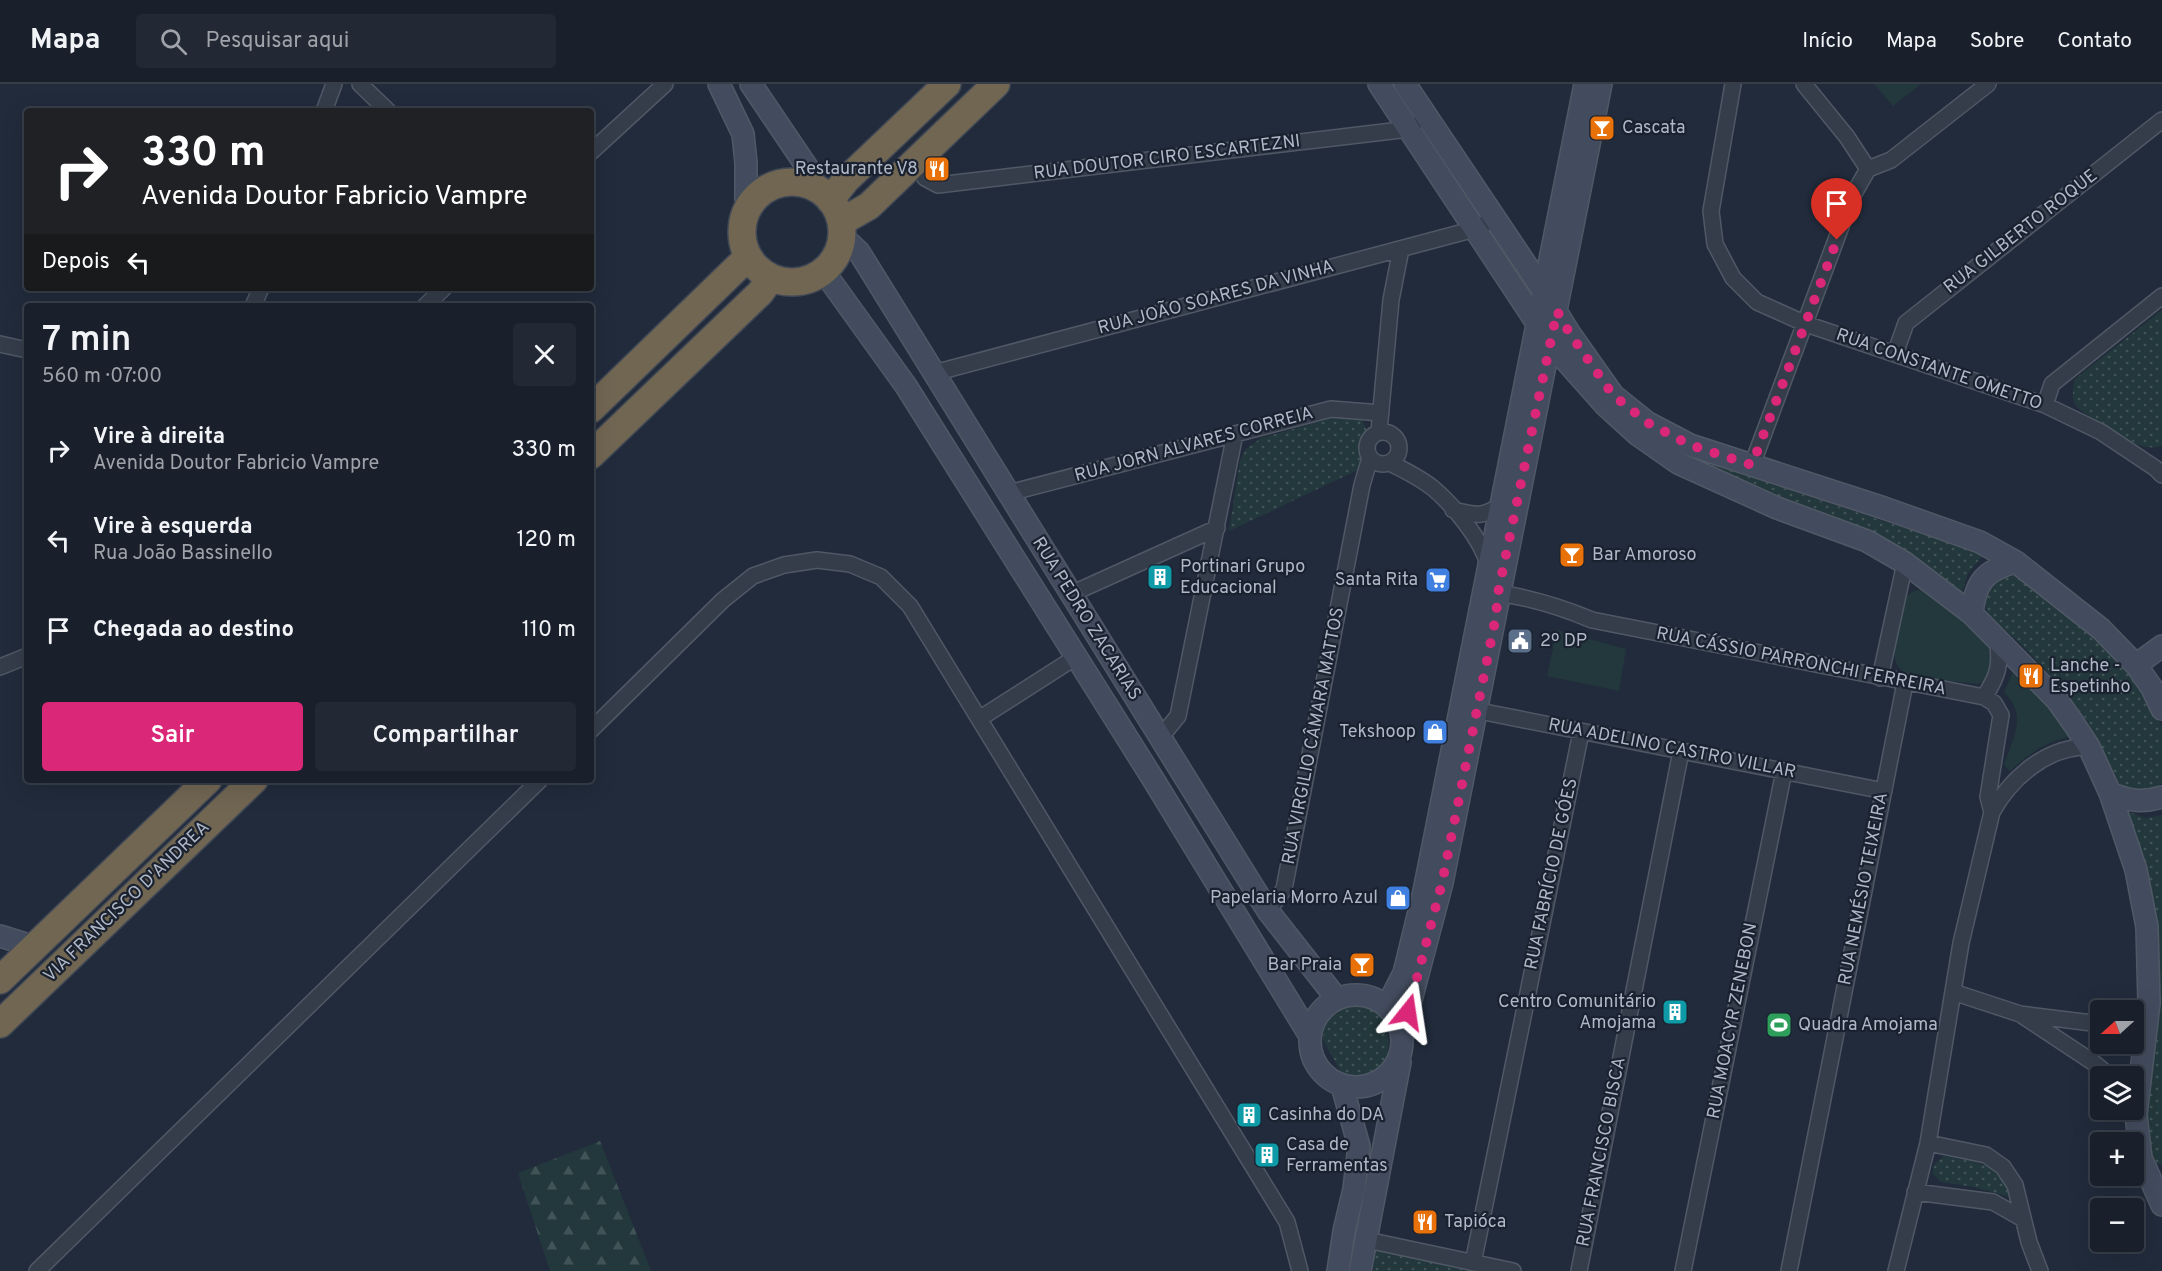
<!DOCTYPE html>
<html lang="pt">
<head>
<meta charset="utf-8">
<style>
	body { margin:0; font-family:Overpass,sans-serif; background:#222834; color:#f1f3f6; height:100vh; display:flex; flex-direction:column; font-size:22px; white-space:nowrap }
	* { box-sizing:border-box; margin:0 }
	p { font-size:20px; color:#9fa3a9 }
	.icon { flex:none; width:33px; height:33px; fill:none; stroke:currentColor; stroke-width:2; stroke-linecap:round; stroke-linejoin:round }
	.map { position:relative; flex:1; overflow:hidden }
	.details { position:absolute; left:24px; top:219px; width:570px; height:480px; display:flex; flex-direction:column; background:#19202c; border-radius:6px; box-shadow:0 6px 24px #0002,0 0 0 2px #373e48 }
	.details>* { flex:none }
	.top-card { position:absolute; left:24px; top:24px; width:570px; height:183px; border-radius:6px; box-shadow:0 6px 24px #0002,0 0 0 2px #373e48; background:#202124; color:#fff; overflow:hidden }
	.needle { width:39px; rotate:249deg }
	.buttons { position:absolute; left:2090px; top:916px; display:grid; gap:12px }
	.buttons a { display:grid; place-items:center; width:54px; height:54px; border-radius:6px; background:#19202c; box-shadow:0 6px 24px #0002,0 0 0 2px #373e48; font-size:30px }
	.pin { position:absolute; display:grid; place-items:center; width:51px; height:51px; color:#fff; margin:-62px -26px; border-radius:50% 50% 50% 0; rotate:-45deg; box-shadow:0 0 6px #0007 }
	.pin .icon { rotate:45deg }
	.me { position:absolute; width:66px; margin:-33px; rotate:15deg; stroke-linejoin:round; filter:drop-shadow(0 0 4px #0008) }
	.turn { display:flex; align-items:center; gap:21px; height:126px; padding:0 18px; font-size:27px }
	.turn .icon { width:78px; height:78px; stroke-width:2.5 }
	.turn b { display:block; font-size:42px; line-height:51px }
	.then { display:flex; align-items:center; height:57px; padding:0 18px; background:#0003; gap:12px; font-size:22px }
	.round { display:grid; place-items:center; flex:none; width:63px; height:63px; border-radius:6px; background:#222834 }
	.head { display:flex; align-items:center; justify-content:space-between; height:102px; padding:0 18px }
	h1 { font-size:36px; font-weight:600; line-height:45px }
	.cta { display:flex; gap:12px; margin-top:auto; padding:12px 18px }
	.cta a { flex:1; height:69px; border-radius:6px; background:#db2777; color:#fff; font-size:24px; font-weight:600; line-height:69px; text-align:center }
	.cta a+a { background:#222834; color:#f1f3f6 }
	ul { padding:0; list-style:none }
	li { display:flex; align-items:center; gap:18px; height:90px; padding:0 18px }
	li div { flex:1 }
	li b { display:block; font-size:22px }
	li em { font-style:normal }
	header { display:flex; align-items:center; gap:36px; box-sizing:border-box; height:84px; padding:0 30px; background:#19202c; border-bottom:2px solid #373e48 }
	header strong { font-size:28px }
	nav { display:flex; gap:33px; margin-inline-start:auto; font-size:21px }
	.search { width:420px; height:54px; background:#222834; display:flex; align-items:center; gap:15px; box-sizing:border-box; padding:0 21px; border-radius:6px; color:#9fa3a9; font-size:22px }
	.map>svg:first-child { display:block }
	.green { fill:#23383c }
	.forest { fill:url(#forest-firs) }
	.park { fill:url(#park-dots) }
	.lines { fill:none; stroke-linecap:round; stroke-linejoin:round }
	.street-casing { stroke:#505866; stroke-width:18 }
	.secondary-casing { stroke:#505866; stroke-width:24 }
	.highway-casing { stroke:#404856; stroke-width:30 }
	.street { stroke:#353d4b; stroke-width:15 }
	.secondary { stroke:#434c5e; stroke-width:21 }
	.highway { stroke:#716652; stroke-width:27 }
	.route { stroke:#db2777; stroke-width:10; stroke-dasharray:0 18 }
	.labels { text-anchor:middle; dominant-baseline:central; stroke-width:4.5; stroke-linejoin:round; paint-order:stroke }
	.poi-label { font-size:18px; fill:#b0b8c7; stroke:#1a2230; text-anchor:start }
	.street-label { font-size:18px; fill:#b0b8c7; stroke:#1a2230 }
</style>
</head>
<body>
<header>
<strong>Mapa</strong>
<div class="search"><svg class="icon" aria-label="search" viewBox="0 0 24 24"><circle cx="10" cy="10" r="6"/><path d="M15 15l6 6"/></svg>Pesquisar aqui</div>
<nav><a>Início</a><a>Mapa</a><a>Sobre</a><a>Contato</a></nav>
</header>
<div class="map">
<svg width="2162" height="1187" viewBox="0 0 2162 1187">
	<defs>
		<pattern id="forest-firs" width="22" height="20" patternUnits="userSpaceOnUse" patternTransform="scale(1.5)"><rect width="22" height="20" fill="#23383c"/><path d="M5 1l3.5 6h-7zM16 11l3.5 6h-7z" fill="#405357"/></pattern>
		<pattern id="park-dots" width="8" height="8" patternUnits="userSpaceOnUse" patternTransform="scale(1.5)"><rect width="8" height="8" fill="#23383c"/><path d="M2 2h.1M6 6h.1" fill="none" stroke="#405357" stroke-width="1.8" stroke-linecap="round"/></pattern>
	</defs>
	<rect width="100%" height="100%" fill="#212b3b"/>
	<path class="green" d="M1874,0H1921L1893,22Z
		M1918,506L1924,507L1984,549L1997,572L1987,595L1979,600L1908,593C1900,586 1896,581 1894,571L1903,515L1912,508Z
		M1557,546L1626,565L1619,607L1547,592Z
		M2017,579L2075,651C2045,659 2033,666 2010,687L2004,681C2013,654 2028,631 2004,608Z"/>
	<path class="forest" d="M600,1057L651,1187H550L518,1089Z"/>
	<path class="park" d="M2162,226V362C2154,364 2147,364 2139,361C2128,357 2083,330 2076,322C2071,313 2073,304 2075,295Z
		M1354,328C1375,345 1365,362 1360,385L1229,447L1240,377L1246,365L1261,354Z
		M1714,379L1795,408L1984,470L1968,489L1962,508L1911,472L1709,388Z
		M2014,492C2065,520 2124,571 2151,623C2154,629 2160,637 2162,644C2162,656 2162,685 2162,699L2155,704L2143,707L2129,706L2116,697L2088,638L2062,604L2021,560L1988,531L1984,517L1986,505L1997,495Z
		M2126,727L2146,734L2162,731V1081L2157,1080L2151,1072L2146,1048L2147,995L2157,928L2158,867L2151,807Z
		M1346,918L1363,920L1383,932C1392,963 1394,989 1358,999L1342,990L1323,956L1324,939L1334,926Z
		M1944,1072C1978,1080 1998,1076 2010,1113L1974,1103L1941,1098L1932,1089L1935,1080Z
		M1376,1161L1501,1187H1372Z"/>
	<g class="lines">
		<g class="street-casing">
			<path id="street" d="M360,0L388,27
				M1733,0L1711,127L1715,160L1733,194L1757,218L1806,240L2045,321L2101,348L2155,384L2162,391
				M1804,0L1847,53L1868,85
				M324,27L334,0
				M591,68L665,0
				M916,76L925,94L938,101L1409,45L1414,41
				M1868,85L1891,76L1988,0
				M253,222L261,204
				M425,222L444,204
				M0,260L27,266
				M1895,270L1906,239L2162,36
				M934,289L1475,145L1495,134
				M2045,321L2052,300L2162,212
				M1379,347L1391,216L1401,165
				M1367 364a16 16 0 1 1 32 0a16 16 0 1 1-32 0Z
				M1390,379C1406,387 1421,394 1434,405C1454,422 1481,455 1488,480
				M1752,381L1852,113L1868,85
				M1009,409L1331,325L1381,329
				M1453,426C1475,431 1482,434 1501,421
				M1498,509C1532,514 1561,523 1592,536L1984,613L1994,619L2001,631L1988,713L1992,728
				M1071,510L1217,444
				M0,583L27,572
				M1880,594L1905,479
				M1984,613C1999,591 2001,580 1997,554
				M1469,625L1884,707
				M979,635L1076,573
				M591,646L723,516L753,492L784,481L817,476L850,480L881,493L910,522L1287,1138L1300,1187
				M1160,654L1178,632L1235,350
				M1268,827L1284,805L1362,401L1370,374
				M1953,908L2020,930L2100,940
				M2023,932L2094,979L2111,993
				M1928,1059L1986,1071L2003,1083L2015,1101L2029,1158L2040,1187
				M1915,1108L1993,1118L2023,1135
				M1367,1156L1513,1187
				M1473,1179L1581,648
				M37,1187L540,696
				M1579,1187L1681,667
				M1683,1187L1784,687
				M1789,1187L1905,599
				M1896,1187L1928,1059L1961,859L1992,728C2011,694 2047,662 2089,663"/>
		</g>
		<g class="secondary-casing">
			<path id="secondary" d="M719,0L743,50L746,79V127
				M751,0L809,86L817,105
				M1379,0L1550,259L1605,321L1638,351L1678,379L1777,424L1867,457L1905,479L1972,530L2057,616L2074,640L2089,663L2110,709L2136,786L2147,843L2149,919L2136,1031L2141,1074L2162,1121
				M1405,0L1543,206L1570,250L1613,311L1648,339L1690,361L1884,424L1980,458L2016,478L2101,545L2136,581L2152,604L2162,625
				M841,151L859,168L1268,827L1337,915
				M822,188L832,199L906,302L1153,695L1310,952
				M1972,530C1975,498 1985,486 2016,478
				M2136,581L2162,562
				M2110,709C2129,717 2143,719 2162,713
				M0,852L35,863
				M1310 957a46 46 0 1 1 92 0a46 46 0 1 1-92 0Z
				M1387,922L1404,889L1424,807L1585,0
				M1402,950L1442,799L1601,0
				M1338,1187L1344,1147L1354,1105L1359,1062L1342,1002
				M1360,1187L1400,978"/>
		</g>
		<g class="highway-casing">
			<path id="highway" d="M742 148a50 50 0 1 1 100 0a50 50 0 1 1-100 0Z
				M830,116L846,96L947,0
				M841,138L869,122L996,0
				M591,325L748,173
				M591,371L760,209L771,194
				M0,896L208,696
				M0,940L254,696"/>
		</g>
		<use href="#street" class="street"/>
		<use href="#secondary" class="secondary"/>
		<use href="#highway" class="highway"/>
	</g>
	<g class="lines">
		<path class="route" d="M1408,928L1442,799L1496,532L1498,509L1557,227L1570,250L1613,311L1648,339L1690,361L1752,381L1837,156"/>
	</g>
	<defs>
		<g id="bar-square" transform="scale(1.35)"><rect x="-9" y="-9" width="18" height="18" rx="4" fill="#e8710a" stroke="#1a2230"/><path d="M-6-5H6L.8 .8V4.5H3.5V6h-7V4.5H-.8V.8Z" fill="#fff"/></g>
		<g id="restaurant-square" transform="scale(1.35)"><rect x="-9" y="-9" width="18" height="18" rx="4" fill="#e8710a" stroke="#1a2230"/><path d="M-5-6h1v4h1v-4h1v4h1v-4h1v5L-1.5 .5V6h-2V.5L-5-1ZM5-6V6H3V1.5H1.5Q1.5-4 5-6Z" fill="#fff"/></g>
		<g id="building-square" transform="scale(1.35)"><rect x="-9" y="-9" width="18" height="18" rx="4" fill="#0f9aa8" stroke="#1a2230"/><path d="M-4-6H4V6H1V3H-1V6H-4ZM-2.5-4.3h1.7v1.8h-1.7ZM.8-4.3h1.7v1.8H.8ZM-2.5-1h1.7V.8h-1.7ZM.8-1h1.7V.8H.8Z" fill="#fff"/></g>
		<g id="supermarket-square" transform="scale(1.35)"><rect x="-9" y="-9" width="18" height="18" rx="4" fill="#3f7fe0" stroke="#1a2230"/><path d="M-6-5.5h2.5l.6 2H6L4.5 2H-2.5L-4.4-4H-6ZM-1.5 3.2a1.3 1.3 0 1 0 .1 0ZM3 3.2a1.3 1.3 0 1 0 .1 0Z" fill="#fff"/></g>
		<g id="civic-square" transform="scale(1.35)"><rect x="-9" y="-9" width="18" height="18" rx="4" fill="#5c6f8a" stroke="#1a2230"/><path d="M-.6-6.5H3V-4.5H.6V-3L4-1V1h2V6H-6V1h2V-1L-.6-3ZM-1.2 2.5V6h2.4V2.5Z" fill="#fff"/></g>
		<g id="shop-square" transform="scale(1.35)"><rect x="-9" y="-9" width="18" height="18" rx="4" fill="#3f7fe0" stroke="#1a2230"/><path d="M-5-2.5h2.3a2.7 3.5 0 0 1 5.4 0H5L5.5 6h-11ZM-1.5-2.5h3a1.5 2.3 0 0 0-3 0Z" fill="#fff"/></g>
		<g id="stadium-square" transform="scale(1.35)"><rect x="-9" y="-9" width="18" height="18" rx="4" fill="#2e9e5b" stroke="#1a2230"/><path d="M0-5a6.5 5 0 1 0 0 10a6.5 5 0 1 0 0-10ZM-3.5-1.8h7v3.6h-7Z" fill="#fff"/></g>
	</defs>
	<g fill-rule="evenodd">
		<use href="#bar-square" x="1602" y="44"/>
		<use href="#restaurant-square" x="937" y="85"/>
		<use href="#bar-square" x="1572" y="471"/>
		<use href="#building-square" x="1160" y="493"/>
		<use href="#supermarket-square" x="1438" y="496"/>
		<use href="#civic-square" x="1520" y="557"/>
		<use href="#restaurant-square" x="2031" y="592"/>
		<use href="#shop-square" x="1435" y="648"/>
		<use href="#shop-square" x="1398" y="814"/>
		<use href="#bar-square" x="1362" y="881"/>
		<use href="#building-square" x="1675" y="928"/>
		<use href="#stadium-square" x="1779" y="941"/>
		<use href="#building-square" x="1249" y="1031"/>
		<use href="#building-square" x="1267" y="1071"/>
		<use href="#restaurant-square" x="1425" y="1138"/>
	</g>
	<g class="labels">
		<g class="poi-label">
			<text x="1622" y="44">Cascata</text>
			<text x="918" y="85" text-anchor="end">Restaurante V8</text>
			<text x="1592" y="471">Bar Amoroso</text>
			<text x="1180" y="483">Portinari Grupo<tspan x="1180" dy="21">Educacional</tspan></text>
			<text x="1418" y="496" text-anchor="end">Santa Rita</text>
			<text x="1540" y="557">2º DP</text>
			<text x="2050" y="582">Lanche -<tspan x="2050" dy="21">Espetinho</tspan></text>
			<text x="1416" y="648" text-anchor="end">Tekshoop</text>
			<text x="1378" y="814" text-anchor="end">Papelaria Morro Azul</text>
			<text x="1342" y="881" text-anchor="end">Bar Praia</text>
			<text x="1656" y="918" text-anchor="end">Centro Comunitário<tspan x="1656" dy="21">Amojama</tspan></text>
			<text x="1798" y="941">Quadra Amojama</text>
			<text x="1268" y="1031">Casinha do DA</text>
			<text x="1286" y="1061">Casa de<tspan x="1286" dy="21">Ferramentas</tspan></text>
			<text x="1444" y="1138">Tapióca</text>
		</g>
		<g class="street-label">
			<text transform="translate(1167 74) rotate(-7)">RUA DOUTOR CIRO ESCARTEZNI</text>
			<text transform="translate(2021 148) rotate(-38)">RUA GILBERTO ROQUE</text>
			<text transform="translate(1216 214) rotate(-15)">RUA JOÃO SOARES DA VINHA</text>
			<text transform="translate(1939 286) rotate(19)">RUA CONSTANTE OMETTO</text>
			<text transform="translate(1194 361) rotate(-15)">RUA JORN ALVARES CORREIA</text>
			<text transform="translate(1086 535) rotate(58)">RUA PEDRO ZACARIAS</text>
			<text transform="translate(1801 578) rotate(11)">RUA CÁSSIO PARRONCHI FERREIRA</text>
			<text transform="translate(1314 652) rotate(-79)">RUA VIRGILIO CÂMARA MATTOS</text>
			<text transform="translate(1672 665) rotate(11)">RUA ADELINO CASTRO VILLAR</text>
			<text transform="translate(1552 790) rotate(-78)">RUA FABRÍCIO DE GÓES</text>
			<text transform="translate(1864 805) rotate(-79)">RUA NEMÉSIO TEIXEIRA</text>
			<text transform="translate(127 818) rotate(-44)">VIA FRANCISCO D'ANDREA</text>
			<text transform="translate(1733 937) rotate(-79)">RUA MOACYR ZENEBON</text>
			<text transform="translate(1602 1068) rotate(-79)">RUA FRANCISCO BISCA</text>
		</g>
	</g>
</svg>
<div class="buttons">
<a><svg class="needle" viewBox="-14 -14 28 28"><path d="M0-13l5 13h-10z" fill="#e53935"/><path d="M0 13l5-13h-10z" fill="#9fa3a9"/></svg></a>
<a><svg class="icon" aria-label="layers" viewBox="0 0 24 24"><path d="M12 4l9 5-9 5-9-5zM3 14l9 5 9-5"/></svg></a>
<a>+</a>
<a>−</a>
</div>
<div class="pin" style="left:1837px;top:156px;background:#d93025"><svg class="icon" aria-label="arrive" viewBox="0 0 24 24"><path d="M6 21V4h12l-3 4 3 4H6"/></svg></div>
<svg class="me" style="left:1408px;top:928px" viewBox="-20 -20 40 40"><path d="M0-17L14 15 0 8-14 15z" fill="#db2777" stroke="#fff" stroke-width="4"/></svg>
<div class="top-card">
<div class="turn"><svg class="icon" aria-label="right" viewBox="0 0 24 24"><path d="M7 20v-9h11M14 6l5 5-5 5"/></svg><div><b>330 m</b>Avenida Doutor Fabricio Vampre</div></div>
<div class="then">Depois<svg class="icon" aria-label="left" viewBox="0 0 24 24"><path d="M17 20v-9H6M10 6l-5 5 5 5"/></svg></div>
</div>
<section class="details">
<div class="head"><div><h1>7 min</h1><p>560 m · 07:00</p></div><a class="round"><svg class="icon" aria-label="close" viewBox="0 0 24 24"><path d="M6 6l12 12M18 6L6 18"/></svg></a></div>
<ul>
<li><svg class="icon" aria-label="right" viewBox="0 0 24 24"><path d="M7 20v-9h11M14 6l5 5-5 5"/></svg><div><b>Vire à direita</b><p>Avenida Doutor Fabricio Vampre</p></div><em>330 m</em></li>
<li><svg class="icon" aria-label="left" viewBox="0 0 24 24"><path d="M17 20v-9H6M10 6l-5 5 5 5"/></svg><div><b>Vire à esquerda</b><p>Rua João Bassinello</p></div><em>120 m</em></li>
<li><svg class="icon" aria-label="arrive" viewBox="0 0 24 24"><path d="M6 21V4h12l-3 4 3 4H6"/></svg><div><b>Chegada ao destino</b></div><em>110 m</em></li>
</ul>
<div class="cta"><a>Sair</a><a>Compartilhar</a></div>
</section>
</div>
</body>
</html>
